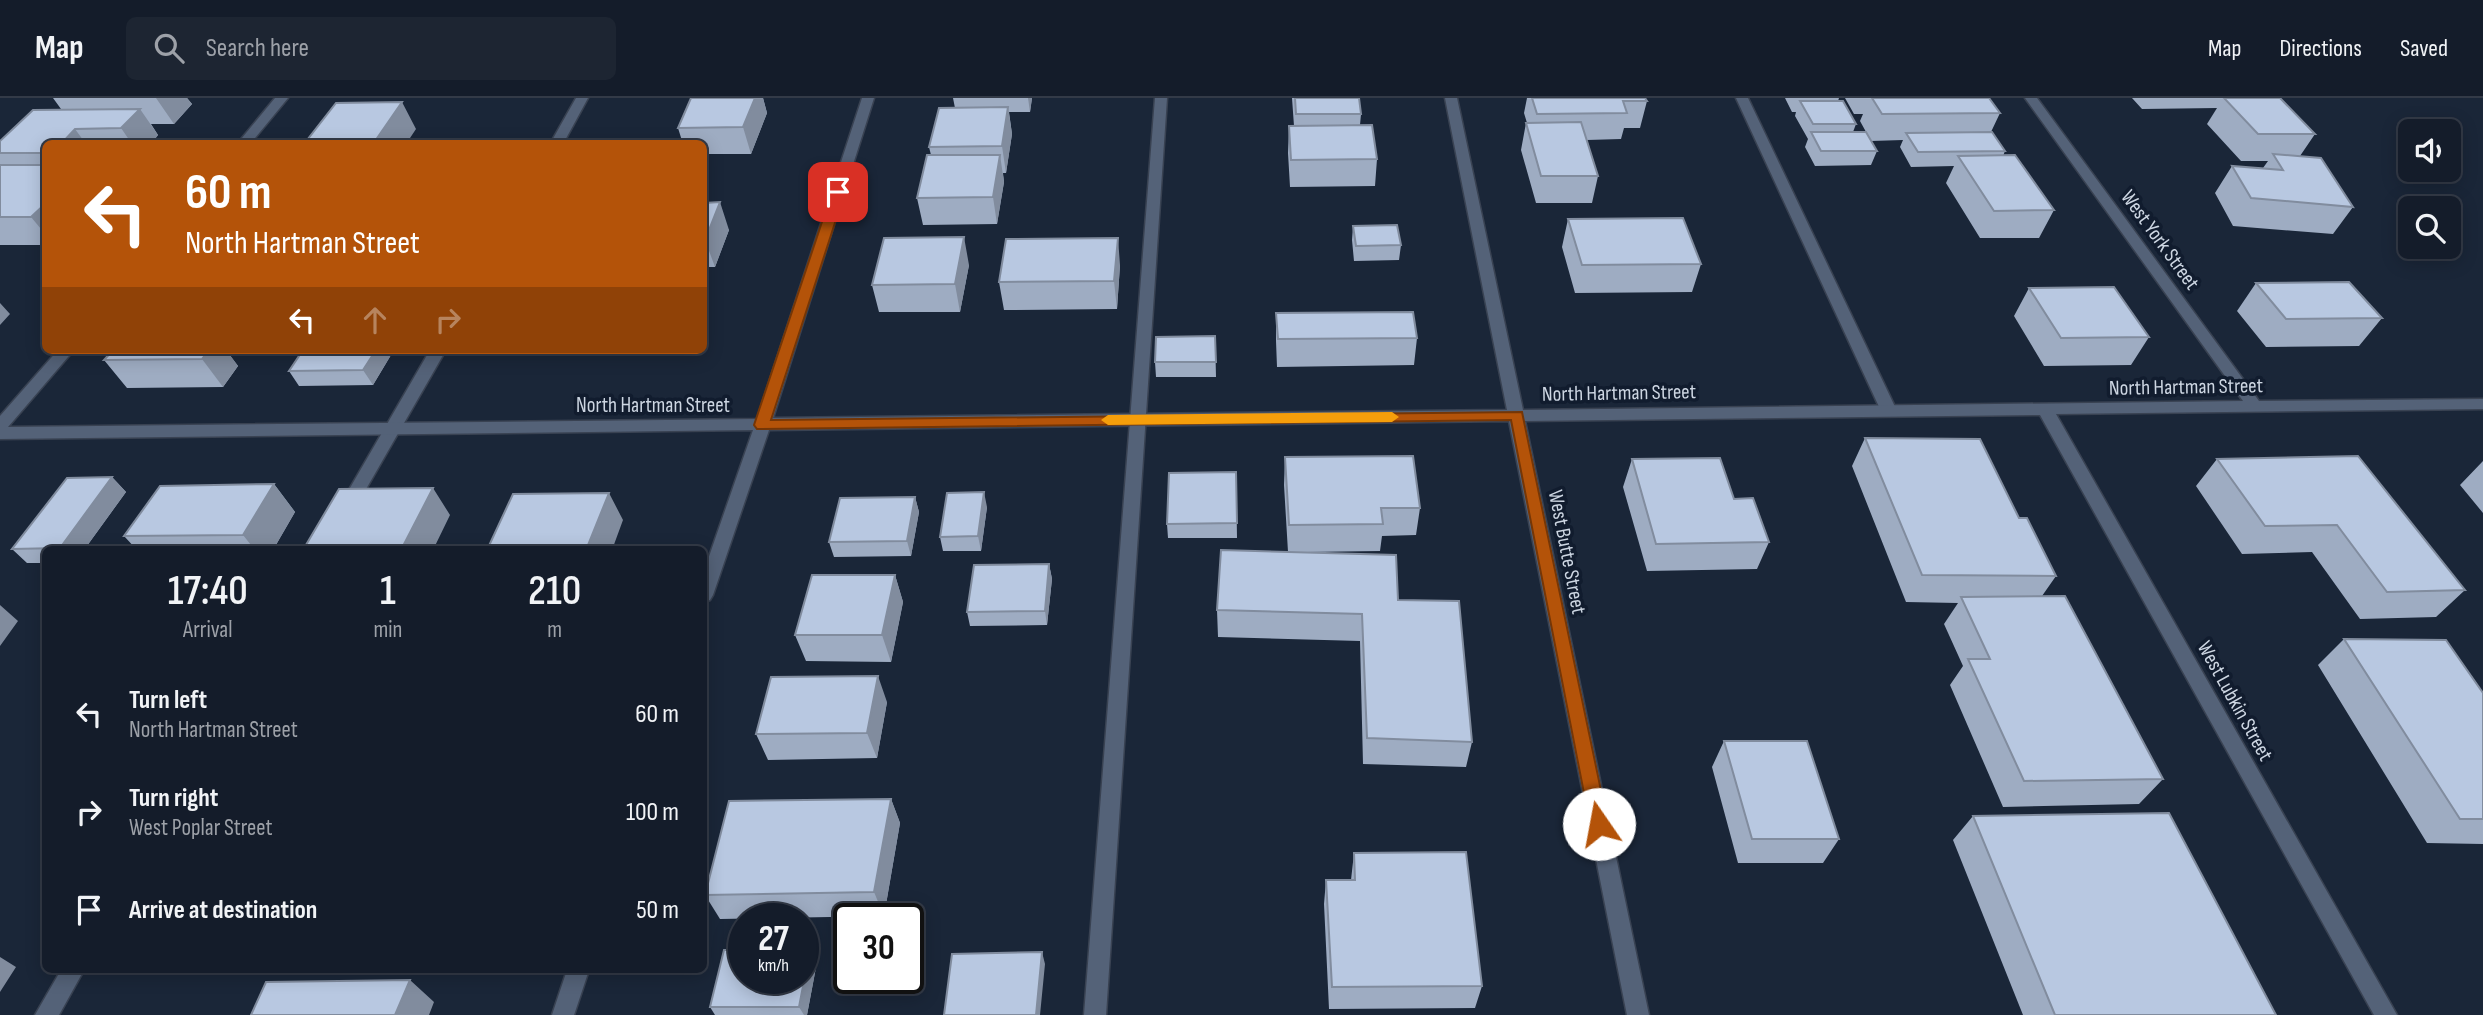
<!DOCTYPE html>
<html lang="en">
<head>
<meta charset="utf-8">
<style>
	body { margin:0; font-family:"Sofia Sans Condensed",sans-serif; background:#1d2532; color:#f1f3f6; height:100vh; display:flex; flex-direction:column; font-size:26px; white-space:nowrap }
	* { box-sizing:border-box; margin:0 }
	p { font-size:23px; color:#9da1a8 }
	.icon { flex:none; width:38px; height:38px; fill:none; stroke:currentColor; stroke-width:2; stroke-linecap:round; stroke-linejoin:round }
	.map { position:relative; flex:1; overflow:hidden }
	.sheet { position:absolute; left:42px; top:448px; width:665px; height:427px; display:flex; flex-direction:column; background:#141c2a; border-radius:10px; box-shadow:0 4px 18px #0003,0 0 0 2px #333a47 }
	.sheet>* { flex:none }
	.banner { position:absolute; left:42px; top:42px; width:665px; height:214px; border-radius:10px; box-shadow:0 4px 18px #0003,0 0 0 2px #333a47; background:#b45309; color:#fff; overflow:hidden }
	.tools { position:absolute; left:2398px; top:21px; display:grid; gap:14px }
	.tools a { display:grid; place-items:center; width:63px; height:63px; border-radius:10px; background:#141c2a; box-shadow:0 4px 18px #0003,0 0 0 2px #333a47; font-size:35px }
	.speed { position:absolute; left:728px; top:805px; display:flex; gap:14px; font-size:35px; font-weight:700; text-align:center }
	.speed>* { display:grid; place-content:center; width:91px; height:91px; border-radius:50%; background:#141c2a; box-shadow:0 4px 18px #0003,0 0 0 2px #333a47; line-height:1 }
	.speed small { font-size:18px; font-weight:400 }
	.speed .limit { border:4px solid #111; border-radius:10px; background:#fff; color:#111 }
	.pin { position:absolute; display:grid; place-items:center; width:60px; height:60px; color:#fff; margin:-30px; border-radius:14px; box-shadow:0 4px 10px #0006 }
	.me { position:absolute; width:77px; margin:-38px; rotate:348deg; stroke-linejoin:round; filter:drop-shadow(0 0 5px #0008) }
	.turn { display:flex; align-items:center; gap:24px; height:147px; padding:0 28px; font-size:32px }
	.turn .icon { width:91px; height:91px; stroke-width:2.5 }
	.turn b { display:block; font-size:49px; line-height:60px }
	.lanes { display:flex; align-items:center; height:66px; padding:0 28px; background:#0003; justify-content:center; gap:35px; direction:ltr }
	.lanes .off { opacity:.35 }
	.eta { display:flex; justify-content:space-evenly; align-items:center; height:119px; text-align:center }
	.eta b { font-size:42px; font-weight:600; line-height:49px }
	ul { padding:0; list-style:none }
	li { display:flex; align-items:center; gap:21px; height:98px; padding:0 28px }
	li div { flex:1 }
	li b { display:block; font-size:26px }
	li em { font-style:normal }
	header { display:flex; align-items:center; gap:42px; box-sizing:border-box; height:98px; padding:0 35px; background:#141c2a; border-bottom:2px solid #333a47 }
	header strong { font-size:33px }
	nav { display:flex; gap:38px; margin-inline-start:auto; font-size:24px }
	.search { width:490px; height:63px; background:#1d2532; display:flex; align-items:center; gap:18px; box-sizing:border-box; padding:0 24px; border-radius:10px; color:#9da1a8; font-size:26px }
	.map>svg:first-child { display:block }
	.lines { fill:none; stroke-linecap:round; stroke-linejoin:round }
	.service-casing { stroke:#394252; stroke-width:3 }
	.minor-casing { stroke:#394252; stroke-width:3 }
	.service { fill:#546278; fill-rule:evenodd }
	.minor { fill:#546278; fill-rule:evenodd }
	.wall { fill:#9eacc2 }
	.shaded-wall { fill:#818c9e }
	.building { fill:#b8c8e1; stroke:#818c9e; stroke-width:2 }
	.route { fill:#b45309; stroke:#753606; stroke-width:2 }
	.slow { fill:#f59e0b }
	.labels { text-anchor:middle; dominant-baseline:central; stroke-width:7; stroke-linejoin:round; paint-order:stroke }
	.street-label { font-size:21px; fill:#cdd6e2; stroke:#111c2e }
</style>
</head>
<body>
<header>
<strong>Map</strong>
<div class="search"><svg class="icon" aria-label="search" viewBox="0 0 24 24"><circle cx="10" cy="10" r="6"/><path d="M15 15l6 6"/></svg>Search here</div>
<nav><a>Map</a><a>Directions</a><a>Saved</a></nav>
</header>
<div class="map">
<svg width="2483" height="917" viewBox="0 0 2483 917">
	<rect width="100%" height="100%" fill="#1a2638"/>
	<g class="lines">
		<g class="service-casing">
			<path id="service" d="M576,0H588L563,46H550Z
				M1155,0H1167L1106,917H1084Z
				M1736,0H1748L1897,313L1895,317L1889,318L1881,313Z
				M430,252H446L331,452H314Z
				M61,872H84L59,917H35Z"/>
		</g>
		<g class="minor-casing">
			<path id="minor" d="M275,0H288L250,46H237Z
				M862,0H874L773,320L1507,312L1445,0H1457L1523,312L2243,303L2025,0H2037L2259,303L2483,301V311L2056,316L2397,917H2374L2040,317L1525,323L1649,917H1627L1509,323L769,332L713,497L710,502L704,504V473L753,332L0,341V318L58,252H74L8,329L757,321Z
				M567,872H589L574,917H552Z"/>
		</g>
		<use href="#service" class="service"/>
		<use href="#minor" class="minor"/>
	</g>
	<path class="wall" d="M53,0H187L192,6L174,26H151L158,37L151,46H46V147H0V43L61,11Z
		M691,0H763L767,15L751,56H704V46H683L678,30Z
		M953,0H1032L1030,14H1009L1012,36L1006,75H1003L1004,84L997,126L923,127L917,100L931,57L929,49L955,10Z
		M1292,0H1359L1361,16L1360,27L1377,61L1375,88L1290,89L1288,55L1289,28H1294Z
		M1527,0H1645L1647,3L1640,30H1624L1621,41L1587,42L1598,78L1592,105H1536L1521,52L1526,25H1527L1524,15Z
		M1785,0H1839L1838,3L1856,26L1853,34L1877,53L1871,67L1815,68L1805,49L1808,41L1795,18L1796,14H1792Z
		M1845,0H1989L2000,15L1991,34L2005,53L2003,58L2054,112L2039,140H1980L1946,85L1954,68L1911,69L1900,49L1903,42L1871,43L1860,23L1863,16H1854Z
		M2132,0H2280L2315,36L2300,58L2353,109L2333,136L2233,128L2215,95L2232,68L2263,70L2268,63H2241L2207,26L2217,10L2142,11Z
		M704,105L729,132L715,169H704L708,180L704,192Z
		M1568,121L1701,166L1692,194L1575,195L1562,149Z
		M1353,128L1401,147L1399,162L1354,163L1352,142Z
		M969,167L960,214H879L872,187Z
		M1120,167L1117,211L1004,212L999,184Z
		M2256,185L2382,220L2359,248L2266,249L2237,213Z
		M2029,190L2149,239L2131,267L2044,268L2014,218Z
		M1276,215L1417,240L1414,267L1277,269L1276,243Z
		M1215,238L1216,279H1156L1155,264Z
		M226,252L238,268L223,289L127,290L104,262Z
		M394,252L373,287L299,288L289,273Z
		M1865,340L2019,420L2056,478L2042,498L2163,681L2139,706L2003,709L1950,587L1963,568L1944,526L1958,505L1906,504L1852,368Z
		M1285,359L1420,410L1416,437L1382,438L1380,453L1308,454L1398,502L1472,644L1466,669L1363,666L1360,543L1218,539L1217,512L1288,454L1284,387Z
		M1632,361L1734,401L1769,444L1757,471L1647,473L1623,389Z
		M2217,361L2465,492L2436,519L2360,521L2312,454L2242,456L2196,388Z
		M2483,363V415L2460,387Z
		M1236,374L1237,440H1168L1167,426Z
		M112,379L126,394L84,452H46V465H27L12,451Z
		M274,386L295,414L273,452H137L124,438Z
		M915,399L919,414L911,458L834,459L829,444Z
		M987,409L981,453H943L940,439Z
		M1049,466L1052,481L1047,527L970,528L967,514Z
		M895,477L903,504L891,564L806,563L795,537Z
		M2344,541L2483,595V746L2427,745L2318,567Z
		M887,604L877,660L768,662L756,636Z
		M1724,643L1839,741L1823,765H1738L1712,669Z
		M891,701L900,725L884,818L720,821L705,797Z
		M1973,718L2276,917H2023L1953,742Z
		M1354,755L1482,888L1475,910L1329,911L1324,806L1326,782H1351Z
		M810,852L817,864L807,917H715L710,909Z"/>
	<path class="shaded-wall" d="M156,0H187L192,6L174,26Z
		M755,0H763L767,15L751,56L743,29Z
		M1028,0H1032L1030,14Z
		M402,4L416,31L406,46H373Z
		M1008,9L1012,36L1006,75L1002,48Z
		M140,11L158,37L151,46H132L121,30Z
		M75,31L86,46H61Z
		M1000,57L1004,84L997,126L993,99Z
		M720,104L729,132L715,169L705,142Z
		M46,105V137L31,119Z
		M964,139L969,167L960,214L955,186Z
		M1118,140L1120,167L1117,211L1114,183Z
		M704,168L708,180L704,192Z
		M0,205L10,216L0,227Z
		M197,252H226L238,268L223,289L202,261Z
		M376,252H394L373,287L363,272Z
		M112,379L126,394L84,452H61L60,450Z
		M274,386L295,414L273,452H255L243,437Z
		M433,390L450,417L433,452H401Z
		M984,394L987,409L981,453L978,438Z
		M609,395L623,422L612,452H586Z
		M915,399L919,414L911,458L907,443Z
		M1049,466L1052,481L1047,527L1045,513Z
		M895,477L903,504L891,564L882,537Z
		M0,507L18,523L0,548Z
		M878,578L887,604L877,660L867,635Z
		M891,701L900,725L884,818L874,794Z
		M810,852L817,864L807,917H804L799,909Z
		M1042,854L1045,866L1040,917H1036Z
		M0,859L16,869L0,894Z
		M410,882L434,904L429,917H395Z"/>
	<path class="building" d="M691,0H755L743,29L678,30Z
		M1295,0H1359L1361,16H1296Z
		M1532,0H1645L1647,3H1623L1627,15L1537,16Z
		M1872,0H1989L2000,15L1882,16Z
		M2224,0H2280L2315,36H2258Z
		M1800,3H1843L1856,26H1813Z
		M402,4L373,46H304L336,5Z
		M1008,9L1002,48L929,49L939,10Z
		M140,11L121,30L75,31L61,46H46V55H0V43L33,12Z
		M1581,24L1598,78H1541L1526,25Z
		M1372,27L1377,61L1291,62L1289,28Z
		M1811,34H1866L1877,53H1821Z
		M1992,34L2005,53L1918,54L1906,35Z
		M2273,56L2321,60L2353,109L2251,100L2232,68L2283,72Z
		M927,57H1000L993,99L917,100Z
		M2015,57L2054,112L1994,113L1958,58Z
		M0,67H46V105L31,119H0Z
		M720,104L705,142H704V105Z
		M1683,120L1701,166L1582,167L1568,121Z
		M1397,127L1401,147L1356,148L1353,128Z
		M964,139L955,186L872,187L884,140Z
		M1118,140L1114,183L999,184L1006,141Z
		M2349,184L2382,220L2286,221L2256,185Z
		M2114,189L2149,239L2061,240L2029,190Z
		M1413,214L1417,240L1278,241L1276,215Z
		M1215,238L1216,264H1155L1156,239Z
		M113,252H209L202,261L104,262Z
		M303,252H376L363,272L289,273Z
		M1865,340L1980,341L2019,420H2027L2056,478L1922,477Z
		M1413,358L1420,410H1381L1383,426L1289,427L1285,359Z
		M2358,358L2465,492L2387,494L2337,427L2265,428L2217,361Z
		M1720,360L1734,401L1753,400L1769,444L1656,446L1632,361Z
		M1236,374L1237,425L1167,426L1169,375Z
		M112,379L60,450L12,451L67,380Z
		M274,386L243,437L124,438L160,388Z
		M433,390L401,452H303L339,391Z
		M984,394L978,438L940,439L947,395Z
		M609,395L586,452H487L513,396Z
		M915,399L907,443L829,444L840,400Z
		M1221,452L1396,457L1398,502L1459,503L1472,644L1367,640L1362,516L1217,512Z
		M1049,466L1045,513L967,514L974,467Z
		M812,477H895L882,537H795Z
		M2065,498L2163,681L2024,683L1968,561H1990L1961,499Z
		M2344,541L2446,542L2483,595V721H2460Z
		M878,578L867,635L756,636L771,579Z
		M1724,643H1807L1839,741H1752Z
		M891,701L874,794L705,797L729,703Z
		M2169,715L2276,917H2055L1973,718Z
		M1466,754L1482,888L1332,889L1326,782H1355L1354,755Z
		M724,852H744V880H803V852H810L799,909H710Z
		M1042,854L1036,917H944L952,856Z
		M410,882L395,917H251L266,884Z"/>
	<path class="route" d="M838,90L845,94L771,322L1522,314L1608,726L1606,731L1599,734L1592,731L1590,726L1511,322L757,331L754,327L832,94Z"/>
	<path class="slow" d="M1392,314L1399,319L1392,324L1108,327L1101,322L1108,317Z"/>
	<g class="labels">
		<g class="street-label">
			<text transform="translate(2160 142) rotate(54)">West York Street</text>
			<text transform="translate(2186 289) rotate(-1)">North Hartman Street</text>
			<text transform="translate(1619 295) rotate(-1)">North Hartman Street</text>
			<text x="653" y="307">North Hartman Street</text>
			<text transform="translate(1567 454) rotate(79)">West Butte Street</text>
			<text transform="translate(2235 603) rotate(61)">West Lubkin Street</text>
		</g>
	</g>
</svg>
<div class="tools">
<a><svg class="icon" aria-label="sound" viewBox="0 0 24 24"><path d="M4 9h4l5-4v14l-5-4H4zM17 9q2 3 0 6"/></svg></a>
<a><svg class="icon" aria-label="search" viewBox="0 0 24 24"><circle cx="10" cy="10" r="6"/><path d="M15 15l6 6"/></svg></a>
</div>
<div class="speed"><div>27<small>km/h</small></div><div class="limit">30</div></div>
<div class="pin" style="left:838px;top:94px;background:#d93025"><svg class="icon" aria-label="arrive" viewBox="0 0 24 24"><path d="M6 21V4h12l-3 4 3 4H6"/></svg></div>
<svg class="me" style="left:1599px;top:726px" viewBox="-20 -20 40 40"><circle r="19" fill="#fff"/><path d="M0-13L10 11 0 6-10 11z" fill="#b45309"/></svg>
<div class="banner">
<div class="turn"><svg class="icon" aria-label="left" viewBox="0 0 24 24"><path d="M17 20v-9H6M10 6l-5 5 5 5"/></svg><div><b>60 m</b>North Hartman Street</div></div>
<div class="lanes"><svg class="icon" aria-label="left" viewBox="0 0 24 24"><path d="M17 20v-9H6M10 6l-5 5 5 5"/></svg><svg class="icon off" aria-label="ahead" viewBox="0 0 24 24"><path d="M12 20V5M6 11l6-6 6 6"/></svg><svg class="icon off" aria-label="right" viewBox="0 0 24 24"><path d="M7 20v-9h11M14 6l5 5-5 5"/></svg></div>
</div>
<section class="sheet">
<div class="eta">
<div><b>17:40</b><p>Arrival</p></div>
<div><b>1</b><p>min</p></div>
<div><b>210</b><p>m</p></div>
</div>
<ul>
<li><svg class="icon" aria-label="left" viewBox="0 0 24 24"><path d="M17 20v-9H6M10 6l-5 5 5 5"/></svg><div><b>Turn left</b><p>North Hartman Street</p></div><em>60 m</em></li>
<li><svg class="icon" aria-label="right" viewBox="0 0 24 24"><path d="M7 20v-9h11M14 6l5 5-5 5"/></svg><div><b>Turn right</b><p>West Poplar Street</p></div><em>100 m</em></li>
<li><svg class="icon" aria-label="arrive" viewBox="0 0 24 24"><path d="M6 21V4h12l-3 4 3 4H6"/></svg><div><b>Arrive at destination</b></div><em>50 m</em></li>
</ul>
</section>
</div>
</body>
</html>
